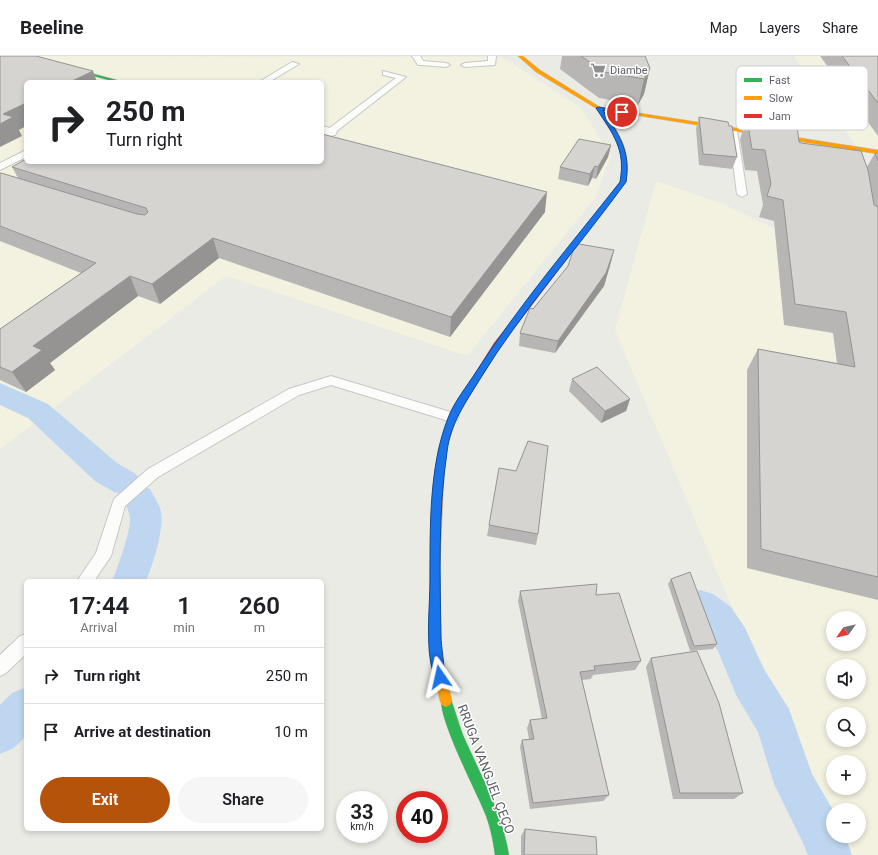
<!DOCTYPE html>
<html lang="en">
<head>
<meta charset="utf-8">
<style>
	body { margin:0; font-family:Roboto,sans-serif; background:#f6f6f6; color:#202124; height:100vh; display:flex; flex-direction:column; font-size:15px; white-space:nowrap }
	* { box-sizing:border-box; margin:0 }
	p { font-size:13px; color:#757577 }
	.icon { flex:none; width:22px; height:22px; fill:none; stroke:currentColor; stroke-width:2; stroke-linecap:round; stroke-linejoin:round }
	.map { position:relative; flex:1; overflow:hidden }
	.side { position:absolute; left:24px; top:523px; width:300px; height:252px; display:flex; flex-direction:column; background:#fff; border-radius:6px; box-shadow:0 2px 6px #0003 }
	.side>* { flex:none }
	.top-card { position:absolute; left:24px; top:24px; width:300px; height:84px; border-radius:6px; box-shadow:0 2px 6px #0003; background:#fff; color:#202124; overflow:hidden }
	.needle { width:26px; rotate:236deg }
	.tools { position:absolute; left:826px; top:555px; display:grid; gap:8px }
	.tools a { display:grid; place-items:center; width:40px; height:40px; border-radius:50%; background:#fff; box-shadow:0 2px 6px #0003; font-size:20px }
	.speed { position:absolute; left:336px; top:735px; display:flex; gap:8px; font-size:20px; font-weight:700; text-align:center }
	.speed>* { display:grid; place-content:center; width:52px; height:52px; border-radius:50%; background:#fff; box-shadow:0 2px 6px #0003; line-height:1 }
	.speed small { font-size:10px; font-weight:400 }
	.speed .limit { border:6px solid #d22; background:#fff; color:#111 }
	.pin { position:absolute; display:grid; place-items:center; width:34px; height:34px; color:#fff; margin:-17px; border:2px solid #fff; border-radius:50%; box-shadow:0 1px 4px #0007 }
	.me { position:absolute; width:44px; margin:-22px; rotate:349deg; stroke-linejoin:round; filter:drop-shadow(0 0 3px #0008) }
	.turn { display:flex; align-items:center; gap:14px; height:84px; padding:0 16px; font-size:18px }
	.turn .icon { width:52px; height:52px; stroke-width:2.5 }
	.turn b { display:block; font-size:28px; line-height:34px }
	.eta { display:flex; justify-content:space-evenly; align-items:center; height:68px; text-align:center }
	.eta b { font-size:24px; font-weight:600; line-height:28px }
	.primary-button { display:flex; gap:8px; margin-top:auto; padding:8px 16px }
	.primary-button a { flex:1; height:46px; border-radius:24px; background:#b45309; color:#fff; font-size:16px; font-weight:600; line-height:46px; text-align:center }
	.primary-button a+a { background:#f6f6f6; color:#202124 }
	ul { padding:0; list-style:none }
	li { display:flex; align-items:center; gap:12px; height:56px; padding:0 16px; border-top:1px solid #e0e0e0 }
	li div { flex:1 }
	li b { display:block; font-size:15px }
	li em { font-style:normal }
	header { display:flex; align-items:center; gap:24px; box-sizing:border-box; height:56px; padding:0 20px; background:#fff; border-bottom:1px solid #e0e0e0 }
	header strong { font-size:19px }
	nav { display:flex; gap:22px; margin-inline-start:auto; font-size:14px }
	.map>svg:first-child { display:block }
	.commercial { fill:#f3f1e0; fill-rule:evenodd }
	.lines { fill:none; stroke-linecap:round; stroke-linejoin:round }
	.canal { fill:#bfd6f0; fill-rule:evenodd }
	.lane-casing { stroke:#c7c7c7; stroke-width:2 }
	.street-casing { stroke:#c7c7c7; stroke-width:2 }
	.fast-casing { stroke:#c6c7c7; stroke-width:1 }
	.slow-casing { stroke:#c6c7c7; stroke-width:1 }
	.jam-casing { stroke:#c6c7c7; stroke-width:1 }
	.lane { fill:#fcfcfb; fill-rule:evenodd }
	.street { fill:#fcfcfb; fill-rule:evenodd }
	.fast { fill:#30b455; fill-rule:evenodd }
	.slow { fill:#ff9f0a; fill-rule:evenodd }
	.jam { fill:#e5322d; fill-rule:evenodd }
	.wall { fill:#b7b6b4 }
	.shaded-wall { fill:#959492 }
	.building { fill:#d5d4d1; stroke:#959492 }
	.route { fill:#1a73e8; stroke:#114b97 }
	.labels { text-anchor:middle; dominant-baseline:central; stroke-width:3; stroke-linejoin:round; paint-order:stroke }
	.far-poi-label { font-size:11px; fill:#5c5e63; stroke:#fff; text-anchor:start }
	.street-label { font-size:13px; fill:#5c5e63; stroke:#fff }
	.key { fill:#fff; stroke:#cecfd0; stroke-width:1 }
	.key-label { font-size:11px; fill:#5c5e63 }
</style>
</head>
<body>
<header>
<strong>Beeline</strong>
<nav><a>Map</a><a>Layers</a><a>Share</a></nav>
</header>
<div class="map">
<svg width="878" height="799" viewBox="0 0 878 799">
	<rect width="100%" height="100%" fill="#ebebe6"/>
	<path class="commercial" d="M0,0L502,1L581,52L611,100L595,142L467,300L226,220L0,393ZM26,26H322V106H26Z
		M794,0H878V96L858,93Z
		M656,125L723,148L820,194L878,202V799H815L732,551L615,274ZM833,562H859V588H833ZM833,610H859V636H833ZM833,658H859V684H833ZM833,706H859V732H833ZM833,754H859V780H833Z"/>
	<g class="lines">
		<path class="canal" d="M0,327L48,348L117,407L136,418L141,427L139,429L150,433C153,439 158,446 160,452C166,470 153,508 146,525H112C118,511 130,477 130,463C129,455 126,449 123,442L125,439L114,436L95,425L28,362L0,349Z
			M700,534L713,538L731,551L745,572L764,613L789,653L812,718L833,754V780H845L852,799H808L803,787L774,728L758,676L736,639L718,595L705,575L687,562L682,550L687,538Z
			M26,631V680L14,692L0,698V649L12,637Z"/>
		<g class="lane-casing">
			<path id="lane" d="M412,0H420L423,5L446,7L450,9L446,11L421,9H418Z
				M488,0H496L495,9L465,11L461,9L465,7L488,5Z
				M292,6L299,8L269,26H259Z
				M383,15L406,21L333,78H327V74L396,22L383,19Z
				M733,72L737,75L747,138L742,141L737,138L729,75Z
				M26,94V101L0,114V107Z
				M331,320L457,358L459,361L457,364L452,366L331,329L299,339L158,421L125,450L111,500L94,525H77L96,497L114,443L148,413L289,333Z
				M26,578V598L6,617L0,620V599L20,580Z"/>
		</g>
		<g class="street-casing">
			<path id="street" d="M322,70L335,73L337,76L335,79L330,80L322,78Z"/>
		</g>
		<g class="fast-casing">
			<path id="fast" d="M20,0H27L124,26H116Z
				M446,639L450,641C455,653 458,666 463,679C480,718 502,756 509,799H495C493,784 490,769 484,755C476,735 435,657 442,641Z"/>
		</g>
		<g class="slow-casing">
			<path id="slow" d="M518,0H523L540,14L600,51L878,94V98L603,54C621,81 631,93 626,126L569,200H565V198L620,126L622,113L621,96L611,75L597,53L536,16Z
				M454,355L458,358L446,394L443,436L440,513L441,596L452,645L450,649L446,651L442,649L440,645L429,596L430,513L433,436L438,394L450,358Z"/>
		</g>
		<g class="jam-casing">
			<path id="jam" d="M567,197L570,199L500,291L457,360H451L450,358L451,356L494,287L565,198Z"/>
		</g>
		<use href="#lane" class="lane"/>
		<use href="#street" class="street"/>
		<use href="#fast" class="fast"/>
		<use href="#slow" class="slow"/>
		<use href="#jam" class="jam"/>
	</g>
	<path class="wall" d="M562,0H645L650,12L644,38L638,49L599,42L560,13Z
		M820,0H878V80Z
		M699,61L737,101L732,113L699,109L696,73Z
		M747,63L799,86L867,111L875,97L878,98V544L747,512V314L758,293L837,307L833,277L784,269L774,165L759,161L763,149L757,115L745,114L740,83Z
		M611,89L608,101L596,123L592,122L588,130L558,123L560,111Z
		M12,111L545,156L450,281L219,202L160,248L138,240L50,307L55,314L26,336L0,324V273L81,217L0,185V117L18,122Z
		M614,194L611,206L604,230L555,297L519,290L520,277L533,253Z
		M572,323L630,343L626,355L601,367L569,335Z
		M489,469L538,478L536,489L487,480Z
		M671,523L717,588L713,593L690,595L668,528Z
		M520,535L596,539L641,605L635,614L593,619L591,623L582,624L609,739L603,745L530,753L520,691L522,684L529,683L527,672L530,664L542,663L518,545Z
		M651,602L743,737L734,743H673L646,611Z
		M525,773L597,799H521V780Z"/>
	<path class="shaded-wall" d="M650,12L644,38L638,49L644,23Z
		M93,15L97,26H70Z
		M26,47V70L19,74L22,80L0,91V68L3,58Z
		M611,89L608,101L596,123L598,111Z
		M595,110L592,122L588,130L590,118Z
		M547,136L545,156L450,281L451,261Z
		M213,182L219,202L160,248L152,228Z
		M614,194L611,206L604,230L555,297L558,285Z
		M130,220L138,240L50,307L55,314L26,336L12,316L33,290Z
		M630,343L626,355L601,367L605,355Z"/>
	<path class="building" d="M0,0H36L93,15L70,26H26V47L3,58L13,61L0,68Z
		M581,0H645L650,12L644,23L604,16Z
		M842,0H878V47Z
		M699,61L728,66L729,70H732L737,101L703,98Z
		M747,63L797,69L799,86L801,87L861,95L868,114L874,149L878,151V521L761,493L758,293L855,311L846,256L795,248L783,144L767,140L771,128L765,94L752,93Z
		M322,78L547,136L451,261L213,182L152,228L130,220L33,290L42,294L12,316L0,311V273L96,207L0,170V117H1L137,158L145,159L148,156L146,152L12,111L26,103V106H322Z
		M579,83L611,89L598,111L595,110L590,118L560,111Z
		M875,97L878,98V105Z
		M579,188L614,194L606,217L558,285L520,277L530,252L533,253L568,210L573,195Z
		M597,311L630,343L605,355L572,323Z
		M528,385L548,390L538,478L489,469L499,412L516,415Z
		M690,516L717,588L694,590L671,523Z
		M597,528L596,539L619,537L641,605L594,610L595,614L580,616L609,739L533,747L522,684L534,683L530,664L547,662L520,535Z
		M697,595L719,647L743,737H680L651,602Z
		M525,773L596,781L597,799H524Z"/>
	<path class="route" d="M599,51L624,56L622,57L603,54C619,79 631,95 626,126C578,192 523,253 480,323C466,346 450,368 447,396C438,457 440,519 441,580C441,590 446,619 444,625L440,626L436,625C424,597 430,553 430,523C430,471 429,410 448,362C454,346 467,330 476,316C519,249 571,188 620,126C626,93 613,78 596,52Z"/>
	<defs>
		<g id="supermarket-bare" transform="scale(1.2)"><path d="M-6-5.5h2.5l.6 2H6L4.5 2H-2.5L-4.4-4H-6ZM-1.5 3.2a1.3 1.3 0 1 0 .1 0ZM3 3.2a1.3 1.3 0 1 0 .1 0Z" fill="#8e8f91" stroke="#fff" stroke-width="2.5" paint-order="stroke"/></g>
	</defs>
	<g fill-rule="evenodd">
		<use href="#supermarket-bare" x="598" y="14"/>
	</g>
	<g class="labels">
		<g class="far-poi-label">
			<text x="610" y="14">Diambe</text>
		</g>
		<g class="street-label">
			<text transform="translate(486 713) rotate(69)">RRUGA VANGJEL ÇEÇO</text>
		</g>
	</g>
	<rect x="736" y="10" width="132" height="64" rx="6" class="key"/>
	<rect x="744" y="22" width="18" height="4" fill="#30b455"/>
	<rect x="744" y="40" width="18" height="4" fill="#ff9f0a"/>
	<rect x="744" y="58" width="18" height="4" fill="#e5322d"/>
	<g class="key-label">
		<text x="769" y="28">Fast</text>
		<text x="769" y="46">Slow</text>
		<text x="769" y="64">Jam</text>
	</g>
</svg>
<div class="tools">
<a><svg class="needle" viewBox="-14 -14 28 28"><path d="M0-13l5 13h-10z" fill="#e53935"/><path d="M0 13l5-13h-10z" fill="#757577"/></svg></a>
<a><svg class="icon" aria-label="sound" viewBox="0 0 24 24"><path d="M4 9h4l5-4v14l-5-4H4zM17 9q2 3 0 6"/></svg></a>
<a><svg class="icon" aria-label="search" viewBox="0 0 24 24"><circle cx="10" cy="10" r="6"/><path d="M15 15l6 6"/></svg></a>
<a>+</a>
<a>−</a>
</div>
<div class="speed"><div>33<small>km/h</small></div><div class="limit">40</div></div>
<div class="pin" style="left:622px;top:56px;background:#d93025"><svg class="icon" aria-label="arrive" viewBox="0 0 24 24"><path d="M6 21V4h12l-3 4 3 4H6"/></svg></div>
<svg class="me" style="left:440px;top:621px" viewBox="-20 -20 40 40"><path d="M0-17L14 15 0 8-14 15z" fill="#1a73e8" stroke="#fff" stroke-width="4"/></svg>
<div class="top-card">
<div class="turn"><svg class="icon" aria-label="right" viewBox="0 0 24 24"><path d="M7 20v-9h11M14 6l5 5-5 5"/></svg><div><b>250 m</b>Turn right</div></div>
</div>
<section class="side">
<div class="eta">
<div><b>17:44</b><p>Arrival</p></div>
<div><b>1</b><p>min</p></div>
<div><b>260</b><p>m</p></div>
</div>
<ul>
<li><svg class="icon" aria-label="right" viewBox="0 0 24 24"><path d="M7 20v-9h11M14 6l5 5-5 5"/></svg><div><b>Turn right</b></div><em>250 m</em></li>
<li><svg class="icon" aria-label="arrive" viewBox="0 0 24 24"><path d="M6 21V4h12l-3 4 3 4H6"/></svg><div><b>Arrive at destination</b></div><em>10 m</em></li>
</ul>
<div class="primary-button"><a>Exit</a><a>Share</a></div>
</section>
</div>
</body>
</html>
